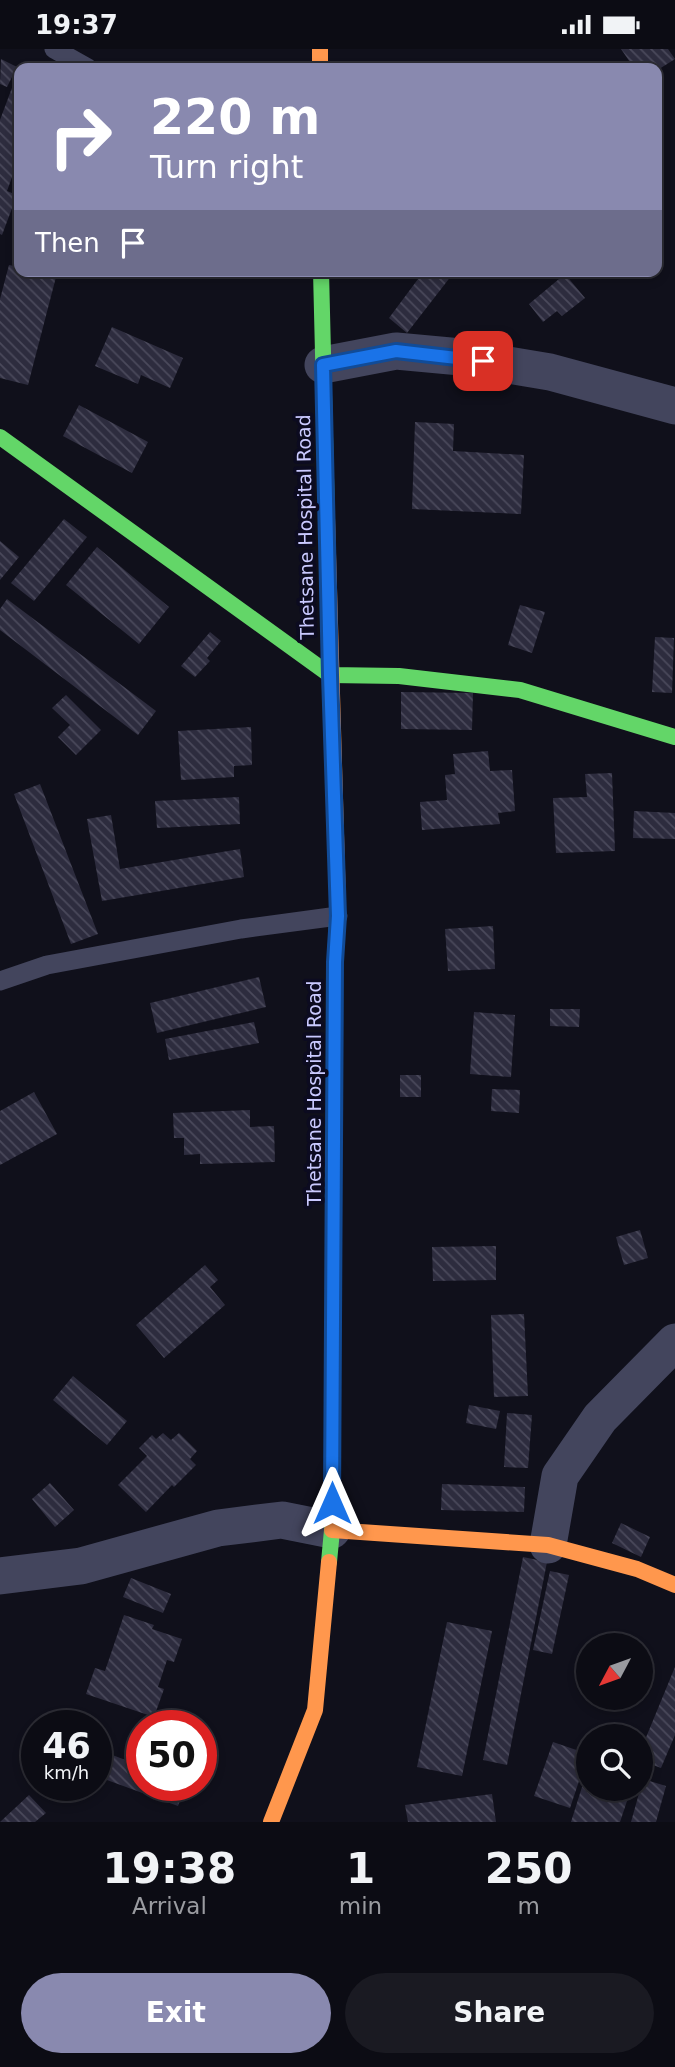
<!DOCTYPE html>
<html lang="en">
<head>
<meta charset="utf-8">
<style>
	body { margin:0; font-family:"DejaVu Sans",sans-serif; background:#1a1a22; color:#f1f3f6; height:100vh; display:flex; flex-direction:column; font-size:26px; white-space:nowrap }
	* { box-sizing:border-box; margin:0 }
	p { font-size:23px; color:#9a9ba0 }
	.icon { flex:none; width:38px; height:38px; fill:none; stroke:currentColor; stroke-width:2; stroke-linecap:round; stroke-linejoin:round }
	.map { position:relative; height:1773px; overflow:hidden }
	.side { display:flex; flex-direction:column; background:#0c0c14; flex:1 }
	.side>* { flex:none }
	.top-card { position:absolute; left:14px; top:14px; width:648px; height:214px; border-radius:14px; box-shadow:0 4px 10px #0003,0 0 0 2px #2c2c34; background:#8989af; color:#fff; overflow:hidden }
	.needle { width:46px; rotate:229deg }
	.fabs { position:absolute; left:576px; top:1584px; display:grid; gap:14px }
	.fabs a { display:grid; place-items:center; width:77px; height:77px; border-radius:50%; background:#0c0c14; box-shadow:0 4px 10px #0003,0 0 0 2px #2c2c34; font-size:35px }
	.speed { position:absolute; left:21px; top:1661px; display:flex; gap:14px; font-size:35px; font-weight:700; text-align:center }
	.speed>* { display:grid; place-content:center; width:91px; height:91px; border-radius:50%; background:#0c0c14; box-shadow:0 4px 10px #0003,0 0 0 2px #2c2c34; line-height:1 }
	.speed small { font-size:18px; font-weight:400 }
	.speed .limit { border:10px solid #d22; background:#fff; color:#111 }
	.pin { position:absolute; display:grid; place-items:center; width:60px; height:60px; color:#fff; margin:-30px; border-radius:14px; box-shadow:0 4px 10px #0006 }
	.me { position:absolute; width:77px; margin:-38px; rotate:0deg; stroke-linejoin:round; filter:drop-shadow(0 0 5px #0008) }
	.turn { display:flex; align-items:center; gap:24px; height:147px; padding:0 21px; font-size:32px }
	.turn .icon { width:91px; height:91px; stroke-width:2.5 }
	.turn b { display:block; font-size:49px; line-height:60px }
	.then { display:flex; align-items:center; height:66px; padding:0 21px; background:#0003; gap:14px; font-size:26px }
	.eta { display:flex; justify-content:space-evenly; align-items:center; height:119px; text-align:center }
	.eta b { font-size:42px; font-weight:700; line-height:49px }
	.action { display:flex; gap:14px; margin-top:auto; padding:14px 21px }
	.action a { flex:1; height:80px; border-radius:42px; background:#8989af; color:#fff; font-size:28px; font-weight:700; line-height:80px; text-align:center }
	.action a+a { background:#1a1a22; color:#f1f3f6 }
	.status { display:flex; justify-content:space-between; align-items:center; height:49px; padding:0 35px; background:#0c0c14; direction:ltr }
	.status svg { height:19px; fill:currentColor }
	.map>svg:first-child { display:block }
	.building { fill:url(#building-back-hatch) }
	.lines { fill:none; stroke-linecap:round; stroke-linejoin:round }
	.lane { stroke:#43455d; stroke-width:19 }
	.street { stroke:#43455d; stroke-width:37 }
	.fast { stroke:#63d668; stroke-width:16 }
	.slow { stroke:#ff974d; stroke-width:16 }
	.route-casing { stroke:#114b97; stroke-width:18 }
	.route { stroke:#1a73e8; stroke-width:12 }
	.labels { text-anchor:middle; dominant-baseline:central; stroke-width:7; stroke-linejoin:round; paint-order:stroke }
	.street-label { font-size:19px; fill:#cacaff; stroke:#0c0b20 }
</style>
</head>
<body>
<div class="status"><b>19:37</b><svg viewBox="0 0 49 12"><path d="M0 12V9h3v3zM5 12V6h3v6zM10 12V3h3v9zM15 12V0h3v12zM26 1h20v11H26zM47 4h2v5h-2z"/></svg></div>
<div class="map">
<svg width="675" height="1773" viewBox="0 0 675 1773">
	<defs>
		<pattern id="building-back-hatch" width="6" height="6" patternUnits="userSpaceOnUse" patternTransform="scale(1.75)"><rect width="6" height="6" fill="#2d2c3e"/><path d="M-1 5l2 2M0 0l6 6M5-1l2 2" fill="none" stroke="#4a495b"/></pattern>
	</defs>
	<rect width="100%" height="100%" fill="#10101b"/>
	<path class="building" d="M621,0H668L675,10L656,22V19H634Z
		M1,10L17,18L7,38L0,35Z
		M13,36L19,38V109L7,142L17,146L2,186L0,185V71Z
		M9,216L19,218V222H34L56,228L28,336L0,329V250Z
		M424,222H455L407,284L389,269Z
		M565,225L585,249L562,267L557,262L543,273L529,255Z
		M112,278L183,309L170,339L141,326L138,335L95,317Z
		M79,356L148,393L132,424L63,387Z
		M415,373L454,375L453,402L524,406L521,465L412,460Z
		M64,470L87,488L34,552L11,534Z
		M0,492L19,508L0,531Z
		M97,498L169,558L139,595L66,536Z
		M7,550L156,662L138,686L0,581V560Z
		M520,556L545,563L532,604L508,596Z
		M210,583L221,592L207,609L210,612L195,628L181,617Z
		M655,588L674,589L672,644L652,643Z
		M401,643L473,644L472,681L401,680Z
		M66,646L101,681L76,706L58,688L70,676L52,659Z
		M251,678L252,716L234,717V728L181,731L178,682Z
		M488,702L490,722L512,721L515,762L498,764L500,775L422,781L420,753L447,751L445,726L455,725L453,705Z
		M612,724L615,802L556,804L553,749L587,748L585,725Z
		M40,735L98,885L71,895L14,745Z
		M239,748L240,775L157,779L155,752Z
		M634,762L675,764V790L633,789Z
		M111,766L120,820L240,800L244,828L102,852L87,770Z
		M493,877L495,920L448,922L445,880Z
		M259,928L266,958L157,984L150,954Z
		M550,960H580L579,978L550,977Z
		M474,963L515,966L511,1028L470,1025Z
		M254,973L259,994L169,1011L165,990Z
		M400,1026H421V1048H400Z
		M492,1040L520,1041L519,1064L491,1062Z
		M34,1043L57,1085L0,1116V1062Z
		M250,1061V1078L274,1077L275,1113L200,1115V1105L184,1106V1089H174L173,1064Z
		M640,1181L648,1209L624,1216L616,1188Z
		M496,1197V1231L433,1232L432,1198Z
		M205,1216L218,1231L210,1238L225,1256L164,1309L136,1276Z
		M524,1265L528,1347L494,1348L491,1266Z
		M73,1327L127,1372L107,1396L53,1351Z
		M469,1356L500,1362L496,1380L466,1374Z
		M507,1364L532,1366L528,1419L504,1418Z
		M163,1384L171,1391L179,1384L197,1402L190,1410L196,1416L174,1438L172,1436L146,1463L118,1436L147,1407L139,1399L152,1386L156,1390Z
		M50,1434L74,1461L55,1478L32,1450Z
		M442,1435L525,1438L524,1463L441,1461Z
		M621,1474L650,1488L641,1508L612,1494Z
		M523,1508L547,1513L507,1716L483,1711Z
		M550,1522L569,1526L552,1605L533,1601Z
		M131,1529L171,1545L163,1564L123,1548Z
		M124,1566L154,1576L152,1580L182,1590L174,1613L167,1611L158,1638L164,1640L154,1668L86,1645L95,1619L105,1622Z
		M447,1573L492,1582L462,1727L417,1718Z
		M675,1618V1686L661,1719L640,1711V1703Z
		M135,1691L142,1693V1736H186L178,1757L96,1727V1719L102,1702L128,1712Z
		M553,1693L588,1705L570,1759L534,1747Z
		M587,1722L588,1740H631L620,1773H571Z
		M643,1730L666,1737L656,1773H631Z
		M492,1745L496,1773H408L405,1756Z
		M29,1746L46,1764L35,1773H0Z"/>
	<g class="lines">
		<path class="lane" d="M54,0L88,19
			M0,932L47,916L241,880L338,867"/>
		<path class="street" d="M323,316L396,302L461,308L550,323L675,357
			M548,1496L560,1427L600,1369L675,1293
			M0,1527L81,1517L218,1479L282,1471L332,1481"/>
		<path class="fast" d="M321,222L327,469
			M0,388L330,626L399,627L520,641L675,688
			M329,1513L332,1481L335,913L338,854"/>
		<path class="slow" d="M320,0V19
			M327,469L338,854
			M332,1481L548,1496L637,1520L675,1536
			M271,1773L315,1661L329,1513"/>
	</g>
	<g class="lines">
		<g class="route-casing">
			<path id="route" d="M332,1454L335,913L338,867L330,626L323,316L396,302L483,312"/>
		</g>
		<use href="#route" class="route"/>
	</g>
	<g class="labels">
		<g class="street-label">
			<text transform="translate(305 478) rotate(-91)">Thetsane Hospital Road</text>
			<text transform="translate(314 1044) rotate(-90)">Thetsane Hospital Road</text>
		</g>
	</g>
</svg>
<div class="fabs">
<a><svg class="needle" viewBox="-14 -14 28 28"><path d="M0-13l5 13h-10z" fill="#e53935"/><path d="M0 13l5-13h-10z" fill="#9a9ba0"/></svg></a>
<a><svg class="icon" aria-label="search" viewBox="0 0 24 24"><circle cx="10" cy="10" r="6"/><path d="M15 15l6 6"/></svg></a>
</div>
<div class="speed"><div>46<small>km/h</small></div><div class="limit">50</div></div>
<div class="pin" style="left:483px;top:312px;background:#d93025"><svg class="icon" aria-label="arrive" viewBox="0 0 24 24"><path d="M6 21V4h12l-3 4 3 4H6"/></svg></div>
<svg class="me" style="left:332px;top:1454px" viewBox="-20 -20 40 40"><path d="M0-17L14 15 0 8-14 15z" fill="#1a73e8" stroke="#fff" stroke-width="4"/></svg>
<div class="top-card">
<div class="turn"><svg class="icon" aria-label="right" viewBox="0 0 24 24"><path d="M7 20v-9h11M14 6l5 5-5 5"/></svg><div><b>220 m</b>Turn right</div></div>
<div class="then">Then<svg class="icon" aria-label="arrive" viewBox="0 0 24 24"><path d="M6 21V4h12l-3 4 3 4H6"/></svg></div>
</div>
</div>
<section class="side">
<div class="eta">
<div><b>19:38</b><p>Arrival</p></div>
<div><b>1</b><p>min</p></div>
<div><b>250</b><p>m</p></div>
</div>
<div class="action"><a>Exit</a><a>Share</a></div>
</section>
</body>
</html>
